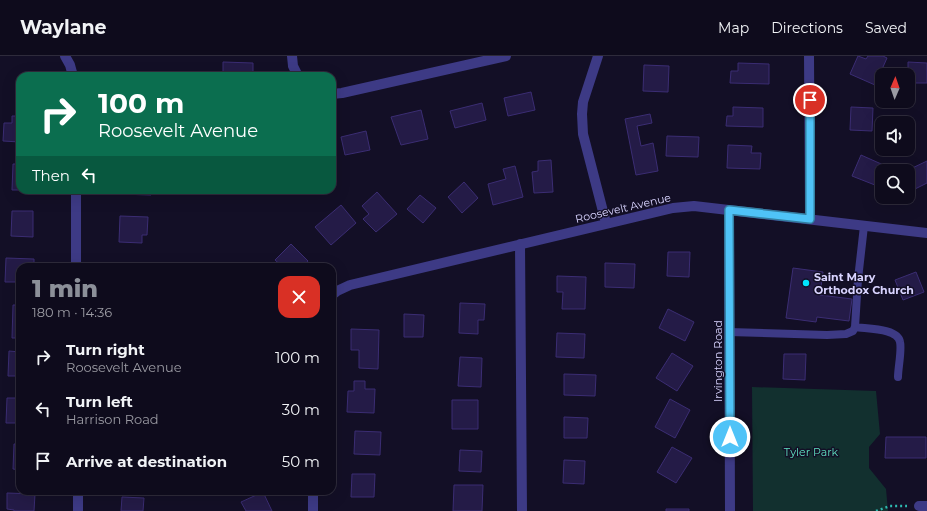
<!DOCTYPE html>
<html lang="en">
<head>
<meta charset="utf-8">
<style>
	body { margin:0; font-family:Montserrat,sans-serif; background:#1c1929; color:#f1f3f6; height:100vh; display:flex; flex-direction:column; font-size:15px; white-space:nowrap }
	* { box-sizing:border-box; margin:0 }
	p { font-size:13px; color:#9b9ba3 }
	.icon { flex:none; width:22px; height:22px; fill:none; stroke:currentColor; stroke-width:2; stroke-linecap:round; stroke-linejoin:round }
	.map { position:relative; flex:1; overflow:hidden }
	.sheet { position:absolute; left:16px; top:207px; width:320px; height:232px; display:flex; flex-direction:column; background:#0e0b1c; border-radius:12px; box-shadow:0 4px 16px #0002,0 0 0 1px #2e2b3b }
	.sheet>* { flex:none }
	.banner { position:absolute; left:16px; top:16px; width:320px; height:122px; border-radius:12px; box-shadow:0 4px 16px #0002,0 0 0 1px #2e2b3b; background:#0b6e4f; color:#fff; overflow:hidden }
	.needle { width:26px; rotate:2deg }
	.controls { position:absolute; left:875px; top:12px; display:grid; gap:8px }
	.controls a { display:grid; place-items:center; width:40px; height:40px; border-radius:8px; background:#0e0b1c; box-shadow:0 4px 16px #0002,0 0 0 1px #2e2b3b; font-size:20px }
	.pin { position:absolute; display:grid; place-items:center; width:34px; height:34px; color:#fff; margin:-17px; border:2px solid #fff; border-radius:50%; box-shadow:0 1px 4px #0007 }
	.me { position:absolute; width:44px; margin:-22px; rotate:0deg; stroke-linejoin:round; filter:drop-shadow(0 0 3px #0008) }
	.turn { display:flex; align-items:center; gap:14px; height:84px; padding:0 16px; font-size:18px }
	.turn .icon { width:52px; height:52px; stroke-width:2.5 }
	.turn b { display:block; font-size:28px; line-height:34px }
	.then { display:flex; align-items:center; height:38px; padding:0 16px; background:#0003; gap:8px; font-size:15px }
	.round { display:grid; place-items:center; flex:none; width:42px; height:42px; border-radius:12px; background:#1c1929 }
	.headline { display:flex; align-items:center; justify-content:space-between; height:68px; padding:0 16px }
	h1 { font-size:24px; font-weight:800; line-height:30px; color:#8c9099 }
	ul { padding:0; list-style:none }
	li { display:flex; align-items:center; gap:12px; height:52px; padding:0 16px }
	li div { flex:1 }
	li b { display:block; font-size:15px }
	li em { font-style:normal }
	header { display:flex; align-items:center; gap:24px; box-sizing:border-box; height:56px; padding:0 20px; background:#0e0b1c; border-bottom:1px solid #2e2b3b }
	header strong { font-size:19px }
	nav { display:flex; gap:22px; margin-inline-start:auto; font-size:14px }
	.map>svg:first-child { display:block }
	.green { fill:#12302f }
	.building { fill:#241b47; stroke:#3b2d73 }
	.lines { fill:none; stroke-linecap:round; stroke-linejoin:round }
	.path { stroke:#2fb8b0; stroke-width:2.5; stroke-dasharray:2 3; stroke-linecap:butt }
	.service { stroke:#3d3a85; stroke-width:8 }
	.minor { stroke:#3d3a85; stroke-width:10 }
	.route-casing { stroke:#337fa1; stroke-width:10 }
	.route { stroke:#4fc3f7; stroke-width:7 }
	.poi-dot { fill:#00e5ff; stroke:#130f26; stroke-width:1.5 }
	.labels { text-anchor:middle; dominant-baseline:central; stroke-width:3; stroke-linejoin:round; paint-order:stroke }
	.street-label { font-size:11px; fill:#d9d4ff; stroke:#130f26 }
	.poi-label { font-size:11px; font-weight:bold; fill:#d9d4ff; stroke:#130f26; text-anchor:start }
	.park-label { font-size:11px; fill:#5fe0c0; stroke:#130f26 }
</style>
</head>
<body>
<header>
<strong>Waylane</strong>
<nav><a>Map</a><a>Directions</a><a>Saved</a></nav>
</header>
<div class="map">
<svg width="927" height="455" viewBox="0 0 927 455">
	<rect width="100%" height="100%" fill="#130f26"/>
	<path class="green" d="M752,331L876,335L880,378L869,391V412L886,433L888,455H753Z"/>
	<path class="building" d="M858,0L866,3L868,0H883L887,2L875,29L850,18Z
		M223,6L253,7V20H223Z
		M908,6L927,7V27H908Z
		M738,7L769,8V28L730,27L731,15H738Z
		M644,9L669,10L668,36L643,35Z
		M531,36L535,54L508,60L504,42Z
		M482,47L486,64L455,72L450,55Z
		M733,51L763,52V71L726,70L727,60H733Z
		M851,51L873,52L872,75L850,74Z
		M421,54L428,83L401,89L391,61Z
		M650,58L652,67L637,70L641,90L653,87L658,115L636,119L625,63Z
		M12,60H20V86L3,85L4,67H12Z
		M366,75L370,94L345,99L341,81Z
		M667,80L699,81L698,101L666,100Z
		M728,89L752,90L751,97H761L760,113L727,112Z
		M861,99L888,111L887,115H882V126L880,131L852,120Z
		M551,104L553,136L534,137L532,116L538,115V105Z
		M927,105V127L913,134L908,122V115H906Z
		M13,108H20V134H12Z
		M515,110L523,141L493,149L488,128L506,123L503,113Z
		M464,126L478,142L462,157L448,141Z
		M119,134H151V139L119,138Z
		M377,136L397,158L376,176L363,163L369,158L362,150Z
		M420,139L436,152L423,167L407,153Z
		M341,149L356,167L331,189L315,171Z
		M12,155H33V181L11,180Z
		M120,160L148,161L147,179H142V187L119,186Z
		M291,188L308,205L303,211H283L275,204Z
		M668,196H690L689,221L667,220Z
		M6,202L34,203V211H20V226H5Z
		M605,207L635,208L634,232L605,231Z
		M120,208L149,209V211H120Z
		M793,212L823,216L820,239L852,243L849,265L817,261L816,266L786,262Z
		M916,216L924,236L903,244L895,224Z
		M557,220L586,221L585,253H562L563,236H557Z
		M460,247L485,248L484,264H478V278L459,277Z
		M13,249H20V282H12Z
		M668,253L694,266L685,285L659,272Z
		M404,258L424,259L423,281H404Z
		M351,273L379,274L378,313L359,312V294H351Z
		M557,277L585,278L584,302L556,301Z
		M9,295L20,296V320H8Z
		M672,297L693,310L677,335L656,322Z
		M784,298H806L805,324L783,323Z
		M460,301L482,302L481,331L458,330Z
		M564,318L596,319L595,340L564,339Z
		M354,325H365V333H375L374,357L347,356L348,335H354Z
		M7,342H20V367H6Z
		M670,343L690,354L675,382L655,371Z
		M452,344H478V373H452Z
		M564,361L588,362L587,382H564Z
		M355,375L381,376L380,399L354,398Z
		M886,381H926V402H885Z
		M14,388H20V414L13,413Z
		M672,391L692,402L676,427L657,416Z
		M460,394L482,395L481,416L459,415Z
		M564,404L585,405L584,428L563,427Z
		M352,418H375L374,441H351Z
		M454,429H483L482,455H453Z
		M263,436L272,455H246L241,446Z
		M7,437L35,438L34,455H14V454L7,453Z
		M122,441L144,442L143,455H121Z
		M666,453H689V455H666Z"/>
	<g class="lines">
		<path class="path" d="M876,455L890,450H907"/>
		<path class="service" d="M855,271C867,273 898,272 900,286C902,294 898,312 898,321
			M729,276L827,279L846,278L853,275L855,271L858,223L864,170"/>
		<path class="minor" d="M65,0L70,9L73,20
			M292,0L293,10L298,20
			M598,0L583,46L582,58L583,78L606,167
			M809,0L810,163
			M332,38L342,37L506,0
			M76,134V211
			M729,154L730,455
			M520,188L522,455
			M332,239L337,235L350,229L673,152L694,150L927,177
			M78,435V455
			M313,435V455
			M919,450H927"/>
	</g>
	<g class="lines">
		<g class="route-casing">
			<path id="route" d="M730,381L729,154L810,163V44"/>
		</g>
		<use href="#route" class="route"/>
	</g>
	<circle class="poi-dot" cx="806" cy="227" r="4"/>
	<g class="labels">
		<g class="street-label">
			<text transform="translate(623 152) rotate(-13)">Roosevelt Avenue</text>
			<text transform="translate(718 305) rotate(-90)">Irvington Road</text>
		</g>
		<g class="poi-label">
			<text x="814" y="221">Saint Mary<tspan x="814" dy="13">Orthodox Church</tspan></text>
		</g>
		<g class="park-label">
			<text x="811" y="396">Tyler Park</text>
		</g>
	</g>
</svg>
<div class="controls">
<a><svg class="needle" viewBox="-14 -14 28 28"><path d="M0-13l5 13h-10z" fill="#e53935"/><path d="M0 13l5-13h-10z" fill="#9b9ba3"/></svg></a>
<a><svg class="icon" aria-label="sound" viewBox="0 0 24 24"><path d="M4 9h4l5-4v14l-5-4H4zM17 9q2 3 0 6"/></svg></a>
<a><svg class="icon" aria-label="search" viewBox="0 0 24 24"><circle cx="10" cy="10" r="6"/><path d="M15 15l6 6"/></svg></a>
</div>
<div class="pin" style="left:810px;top:44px;background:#d93025"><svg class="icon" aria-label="arrive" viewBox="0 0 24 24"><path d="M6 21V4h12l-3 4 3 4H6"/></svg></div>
<svg class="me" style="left:730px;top:381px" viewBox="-20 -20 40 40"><circle r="17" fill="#4fc3f7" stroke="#fff" stroke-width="3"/><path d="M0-11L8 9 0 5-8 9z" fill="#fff"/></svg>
<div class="banner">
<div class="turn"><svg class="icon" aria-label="right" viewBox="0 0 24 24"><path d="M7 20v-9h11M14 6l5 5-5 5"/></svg><div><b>100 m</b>Roosevelt Avenue</div></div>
<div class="then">Then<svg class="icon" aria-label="left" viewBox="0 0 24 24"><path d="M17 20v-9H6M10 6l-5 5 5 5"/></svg></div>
</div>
<section class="sheet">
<div class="headline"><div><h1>1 min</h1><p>180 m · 14:36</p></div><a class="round" style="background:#d93025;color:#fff"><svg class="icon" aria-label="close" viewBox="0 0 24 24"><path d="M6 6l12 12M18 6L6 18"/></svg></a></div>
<ul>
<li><svg class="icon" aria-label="right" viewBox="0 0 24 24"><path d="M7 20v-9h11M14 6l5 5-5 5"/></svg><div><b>Turn right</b><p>Roosevelt Avenue</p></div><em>100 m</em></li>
<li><svg class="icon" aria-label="left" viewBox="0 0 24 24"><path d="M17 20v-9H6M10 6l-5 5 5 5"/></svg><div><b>Turn left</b><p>Harrison Road</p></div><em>30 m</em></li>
<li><svg class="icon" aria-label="arrive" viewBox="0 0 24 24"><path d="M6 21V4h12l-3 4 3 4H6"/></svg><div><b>Arrive at destination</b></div><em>50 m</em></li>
</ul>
</section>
</div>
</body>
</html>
